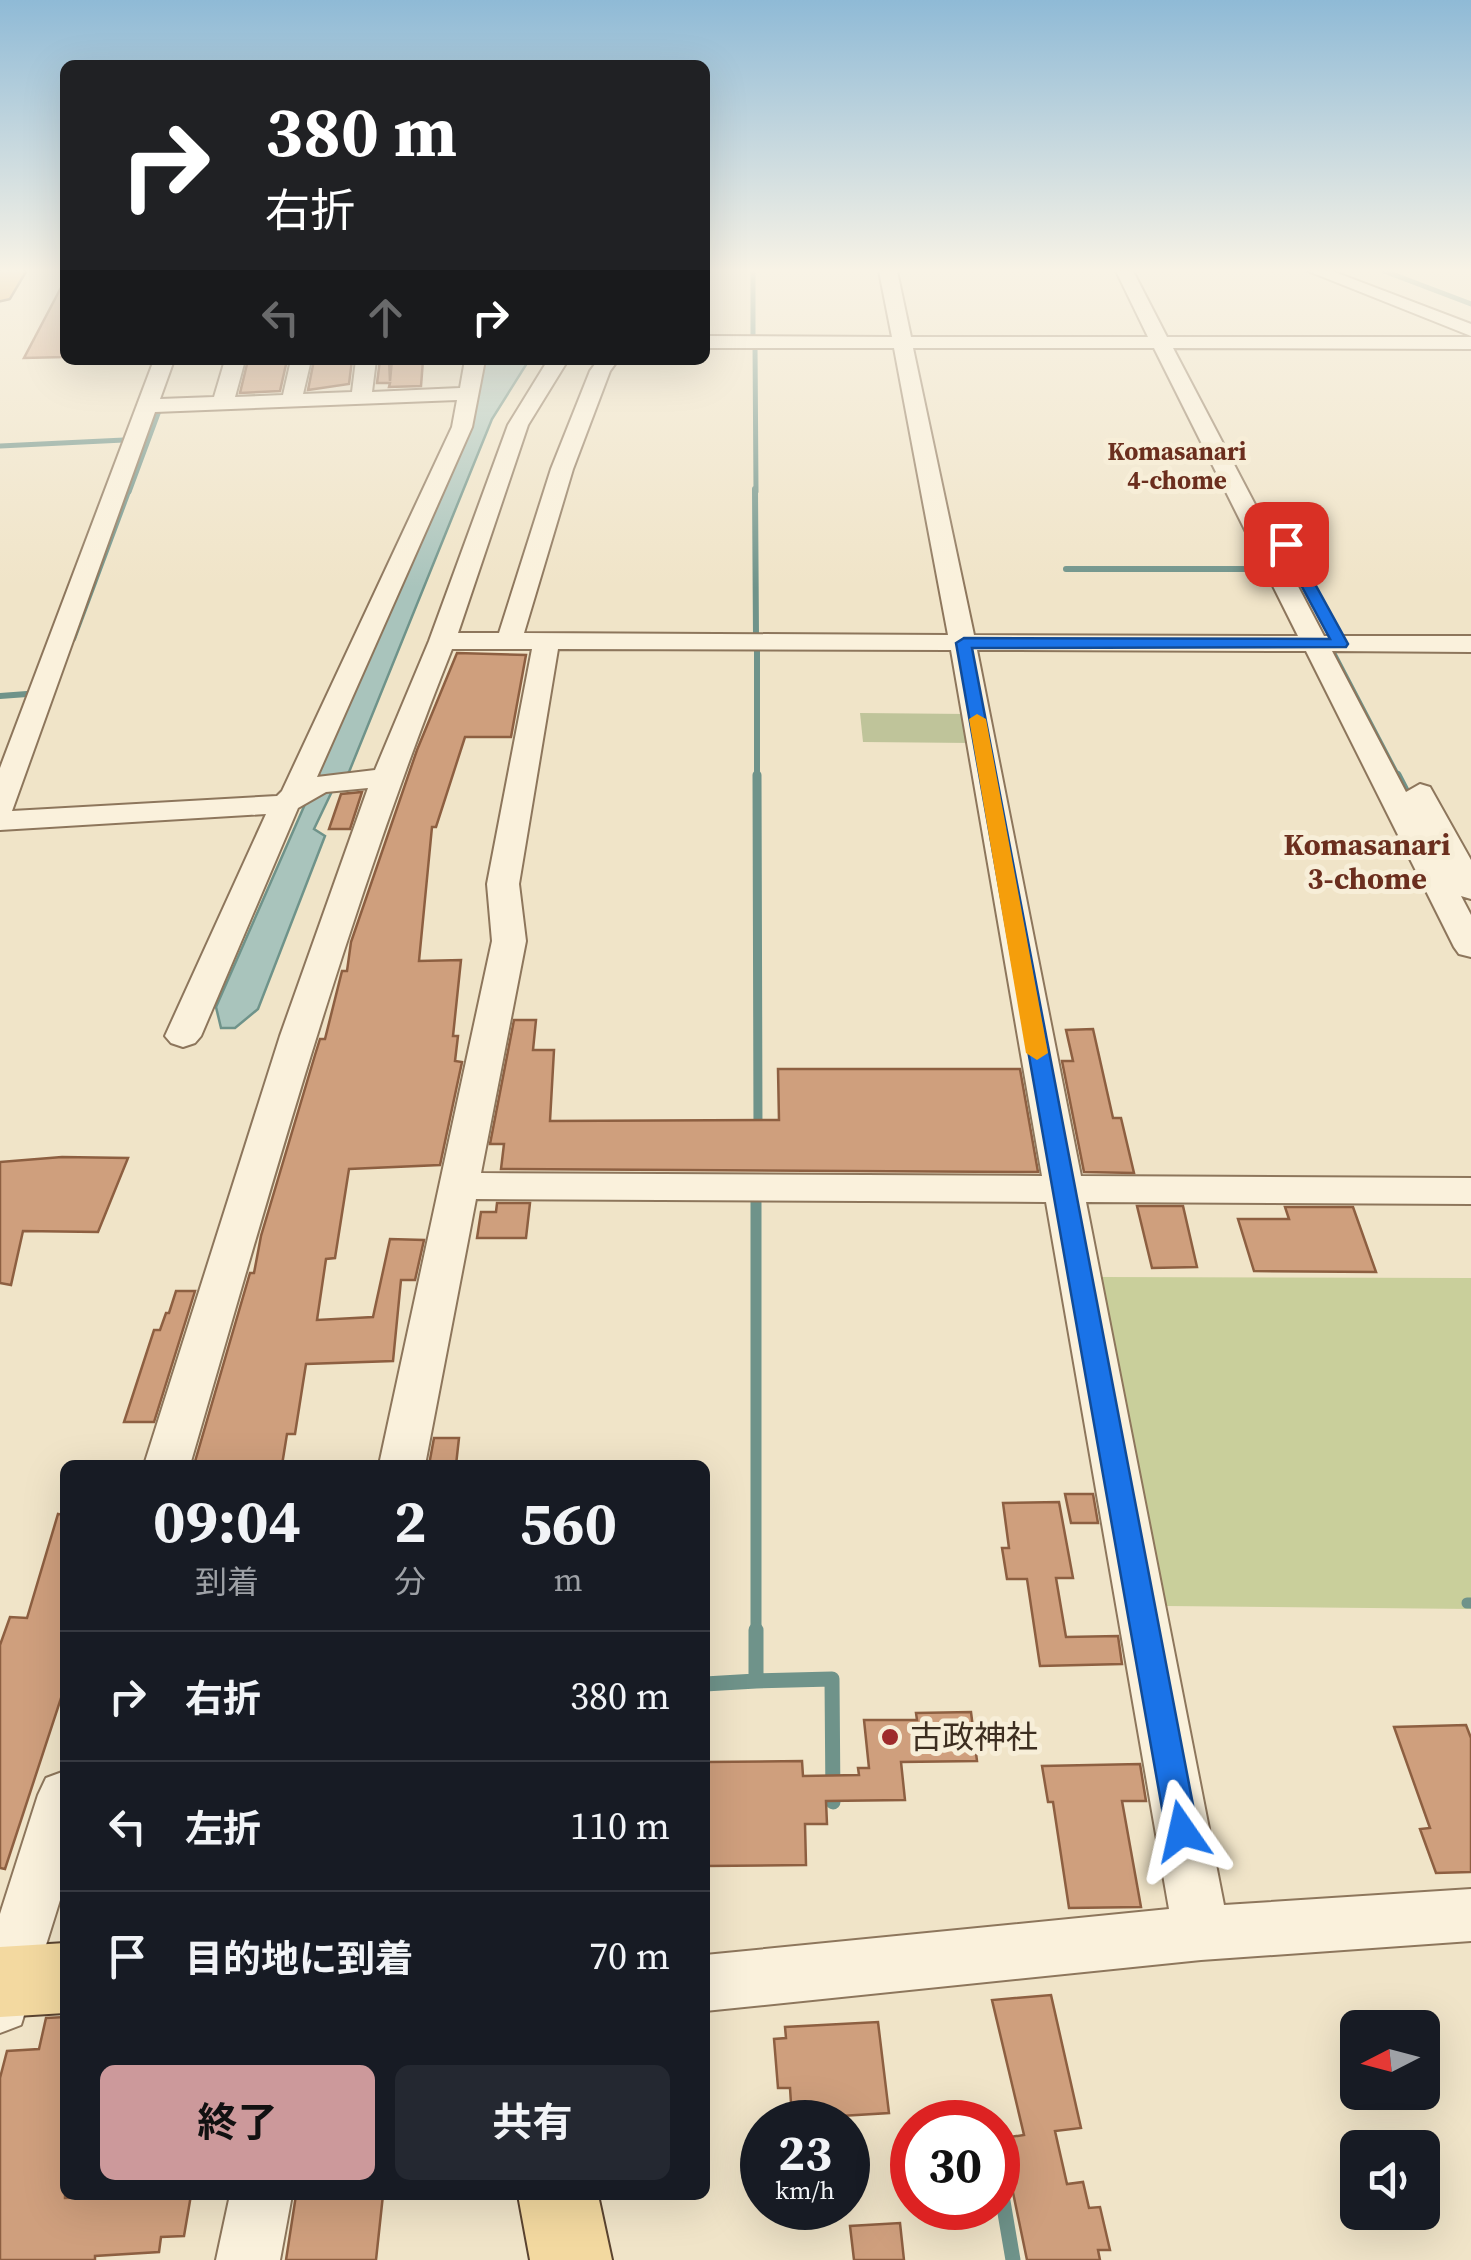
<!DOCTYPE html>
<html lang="ja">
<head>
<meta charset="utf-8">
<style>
	body { margin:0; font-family:"Source Serif 4","Noto Sans JP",serif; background:#242831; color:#f1f3f6; height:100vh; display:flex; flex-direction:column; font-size:38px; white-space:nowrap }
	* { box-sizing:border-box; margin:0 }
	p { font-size:32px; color:#9ea1a6 }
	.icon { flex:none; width:55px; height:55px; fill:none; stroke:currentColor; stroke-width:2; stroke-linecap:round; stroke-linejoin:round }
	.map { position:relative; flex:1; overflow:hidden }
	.details { position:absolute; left:60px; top:1460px; width:650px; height:740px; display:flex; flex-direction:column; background:#171b24; border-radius:15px; box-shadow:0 10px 40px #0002 }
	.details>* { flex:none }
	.banner { position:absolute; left:60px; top:60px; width:650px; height:305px; border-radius:15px; box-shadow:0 10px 40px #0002; background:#202124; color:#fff; overflow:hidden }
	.needle { width:65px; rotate:264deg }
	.fabs { position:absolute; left:1340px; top:2010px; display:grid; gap:20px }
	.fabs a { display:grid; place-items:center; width:100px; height:100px; border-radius:15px; background:#171b24; box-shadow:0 10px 40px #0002; font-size:50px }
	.speed { position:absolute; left:740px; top:2100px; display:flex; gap:20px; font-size:50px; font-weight:700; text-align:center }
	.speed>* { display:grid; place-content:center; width:130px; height:130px; border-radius:50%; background:#171b24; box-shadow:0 10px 40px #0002; line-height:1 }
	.speed small { font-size:25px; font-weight:400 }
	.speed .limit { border:15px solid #d22; background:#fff; color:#111 }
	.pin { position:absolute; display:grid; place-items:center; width:85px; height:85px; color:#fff; margin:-42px; border-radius:20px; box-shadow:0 5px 15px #0006 }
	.me { position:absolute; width:110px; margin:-55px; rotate:349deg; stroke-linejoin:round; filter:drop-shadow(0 0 8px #0008) }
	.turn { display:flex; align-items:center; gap:35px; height:210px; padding:0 40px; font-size:45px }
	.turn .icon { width:130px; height:130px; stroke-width:2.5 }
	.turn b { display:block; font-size:70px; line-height:85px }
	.lanes { display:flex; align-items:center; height:95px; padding:0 40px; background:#0003; justify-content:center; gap:50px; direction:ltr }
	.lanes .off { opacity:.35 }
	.eta { display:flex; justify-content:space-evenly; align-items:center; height:170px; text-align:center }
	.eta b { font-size:60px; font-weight:700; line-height:70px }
	.primary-button { display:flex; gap:20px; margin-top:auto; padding:20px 40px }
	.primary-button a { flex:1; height:115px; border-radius:15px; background:#cc999b; color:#111; font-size:40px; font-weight:700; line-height:115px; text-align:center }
	.primary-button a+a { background:#242831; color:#f1f3f6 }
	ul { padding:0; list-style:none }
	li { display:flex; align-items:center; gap:30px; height:130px; padding:0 40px; border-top:2px solid #363941 }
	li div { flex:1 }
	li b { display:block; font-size:38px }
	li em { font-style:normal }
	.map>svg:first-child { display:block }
	.green { fill:#c9cf9b }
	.cemetery { fill:#bfc49a }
	.water { fill:#a9c4bc; stroke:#6f938a; stroke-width:2.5 }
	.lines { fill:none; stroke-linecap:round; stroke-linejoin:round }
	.stream-far4 { stroke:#6f938a; stroke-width:5 }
	.stream-far3 { stroke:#6f938a; stroke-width:6 }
	.stream-far2 { stroke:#6f938a; stroke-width:9 }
	.stream-far1 { stroke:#6f938a; stroke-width:11 }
	.stream { stroke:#6f938a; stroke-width:15 }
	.building { fill:#cf9f7d; stroke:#8d5f41; stroke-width:2.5 }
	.minor-casing { stroke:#8d765c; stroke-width:4 }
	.major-casing { stroke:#5b4430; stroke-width:4 }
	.highway-casing { stroke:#5b4430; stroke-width:5 }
	.minor { fill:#faf1dc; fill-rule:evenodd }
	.major { fill:#f3d9a0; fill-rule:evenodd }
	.highway { fill:#e0a458; fill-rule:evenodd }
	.route { fill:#1a73e8; stroke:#114b97; stroke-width:2.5 }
	.slow { fill:#f59e0b }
	.poi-dot { fill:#9e2a2b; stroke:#f7eed8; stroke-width:4 }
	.labels { text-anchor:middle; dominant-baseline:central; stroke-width:10; stroke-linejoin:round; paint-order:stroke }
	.far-neighbourhood-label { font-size:25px; font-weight:bold; fill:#6b2e1e; stroke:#f7eed8 }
	.neighbourhood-label { font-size:30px; font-weight:bold; fill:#6b2e1e; stroke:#f7eed8 }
	.near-poi-label { font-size:32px; fill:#3d2e20; stroke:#f7eed8; text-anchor:start }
</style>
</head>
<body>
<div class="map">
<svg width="1471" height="2260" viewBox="0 0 1471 2260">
	<rect width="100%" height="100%" fill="#f0e4c8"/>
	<path class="green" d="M1101,1277L1471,1278V1609L1166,1606Z"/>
	<path class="cemetery" d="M860,713L968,714L972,743L863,742Z"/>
	<path class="water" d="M485,360H529L492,419L349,772L335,785L314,829L325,836L258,1009L235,1028H221L216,1007L352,697Z"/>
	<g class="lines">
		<path class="stream-far4" d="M753,271V340
			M1384,271L1471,304
			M755,344L756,492
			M0,446L124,440
			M129,492L159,411L168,409"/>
		<path class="stream-far3" d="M755,489L756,636
			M1066,569H1269
			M73,639L129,489
			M1331,649L1398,777
			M757,650V777
			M0,696L27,694"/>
		<path class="stream-far2" d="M757,775L758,1131
			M1397,775L1412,804"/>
		<path class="stream-far1" d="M756,1200V1632
			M1467,1603H1471"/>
		<path class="stream" d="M756,1630V1681L832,1679L833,1802
			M705,1684L756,1681
			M998,2172L1013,2260"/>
	</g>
	<path class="building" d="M65,280V357L24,358Z
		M248,360H287L280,391L240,393Z
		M314,360H352L349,384L308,390Z
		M380,360H389L390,381L392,360H423L421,386L389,387L390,383H377Z
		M457,653L526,655L511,737H465L436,827H432L419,961L461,960L453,1036H458L455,1061L462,1062L440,1165L349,1169L335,1258L326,1259L317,1320L373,1317L390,1239L424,1240L415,1280H401L393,1361L306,1364L295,1434H287L282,1465H194L250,1273H254L261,1236L315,1055L320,1039H325L342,971H347L351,942L417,750Z
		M362,792L350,829H329L341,794Z
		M514,1020H536L533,1050H554L550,1121L779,1120L778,1069H1020L1038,1172L501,1169L504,1144H490Z
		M1093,1029L1113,1118H1121L1134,1173L1084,1172L1062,1061H1073L1066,1030Z
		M62,1157L128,1158L98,1232L23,1231L11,1285L0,1283V1162Z
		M497,1203H530L526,1238H477L481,1212H496Z
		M1137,1206H1183L1197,1267L1152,1268Z
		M1285,1207H1353L1376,1272L1254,1271L1238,1219H1289Z
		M176,1291H195L154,1422H124L154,1330H160L166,1313H169Z
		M434,1438H459L456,1465H429Z
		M1065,1494H1093L1098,1523H1071Z
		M1059,1502L1073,1578H1056L1066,1637L1118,1636L1122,1664L1040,1666L1027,1579H1007L1002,1548H1009L1003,1503Z
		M58,1514L65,1515V1686L5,1869L0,1868V1645L10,1617L27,1618Z
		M971,1712L977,1761L901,1762L905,1800L826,1801L827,1824H805L806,1865L705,1866V1762L802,1761L803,1776L859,1775L858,1768H869L864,1720H917L916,1713Z
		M1466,1725L1471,1738V1872L1436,1873L1420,1829L1430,1828L1394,1727Z
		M1140,1764L1146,1801H1122L1141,1907L1069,1908L1053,1802H1048L1042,1766Z
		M1051,1995L1081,2128L1055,2131L1067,2184L1083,2182L1089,2208L1100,2207L1110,2250H1098L1100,2260H1027L1010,2178L1003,2138L1024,2135L992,2000Z
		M65,2017V2198L191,2195L184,2236L161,2237L159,2252L95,2256V2260H0V2078L7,2051L39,2049L46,2018Z
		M878,2022L889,2113L792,2119L790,2088H778L774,2039L786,2038L785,2027Z
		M296,2195H383L376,2260H286Z
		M900,2223L904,2260H854L850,2226Z"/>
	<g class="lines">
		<g class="minor-casing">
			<path id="minor" d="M879,271H897L911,337H1148L1116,271H1133L1167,337H1471V349L1173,348L1324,636H1471V652L1332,651L1406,792L1420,784L1430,787L1471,860V899L1461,896L1471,915V957L1459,954L1454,947L1306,651L977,650L1081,1176L1471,1178V1204L1086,1202L1224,1905L1471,1889V1941L1201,1960L705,2011V1955L1169,1909L1046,1202L476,1199L425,1465H379L492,941L487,884L532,649H452C346,915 270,1191 190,1465H144L280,1036L368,788L326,792L298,808L201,1036L195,1043L183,1047L171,1043L165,1036L266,814L0,830V768L154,360H174L160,399L214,397L225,360H245L235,397L283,395L291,360H311L303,394L352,392L356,360H376L372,392L460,388L465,360H485L472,427L317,777L375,770L429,641L508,425L548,360H568L528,425L458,633H499L551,469L590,371L598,360H618L610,371L573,469L524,633L948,635L894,348H705V336L892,337ZM913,348H1154L1298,636L974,635ZM457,400L452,427L282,791L277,796L12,811L155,412ZM558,649L951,650L1042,1176L481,1173L526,941L519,884Z
				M1308,271H1332L1471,324V336Z
				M65,1771V1884L21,2025L0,2033V1914L38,1795L46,1778Z
				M230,2195H292L280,2260H216Z"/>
		</g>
		<g class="major-casing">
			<path id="major" d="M65,1943V2013L0,2017V1947Z
				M518,2195H598L612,2260H530Z"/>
		</g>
		<g class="highway-casing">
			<path id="highway" d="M25,271L9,298L0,300V271Z"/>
		</g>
		<use href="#minor" class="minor"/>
		<use href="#major" class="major"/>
		<use href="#highway" class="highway"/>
	</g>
	<linearGradient id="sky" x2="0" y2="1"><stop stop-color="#8fbad6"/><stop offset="0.46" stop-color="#f8f3e6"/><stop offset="1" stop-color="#f8f3e6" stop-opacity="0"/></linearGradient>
	<rect width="1471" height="588" fill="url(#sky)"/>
	<path class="route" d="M1281,540L1293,544L1348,644L1346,647L972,648L1198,1831L1194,1842L1182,1846L1170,1842L1166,1831L956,643L964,638L1330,639L1279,544Z"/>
	<path class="slow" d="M977,714L986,719L1048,1053L1037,1060L1026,1053L969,719Z"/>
	<circle class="poi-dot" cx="890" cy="1737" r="10"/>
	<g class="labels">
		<g class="far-neighbourhood-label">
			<text x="1177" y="451">Komasanari<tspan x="1177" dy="29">4-chome</tspan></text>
		</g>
		<g class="neighbourhood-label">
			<text x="1367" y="844">Komasanari<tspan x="1367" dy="34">3-chome</tspan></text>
		</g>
		<g class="near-poi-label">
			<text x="910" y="1737">古政神社</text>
		</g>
	</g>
</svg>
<div class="fabs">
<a><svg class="needle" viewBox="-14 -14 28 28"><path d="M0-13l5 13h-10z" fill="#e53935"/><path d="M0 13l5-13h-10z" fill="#9ea1a6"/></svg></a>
<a><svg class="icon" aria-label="sound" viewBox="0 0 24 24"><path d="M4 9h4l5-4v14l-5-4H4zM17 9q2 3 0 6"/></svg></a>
</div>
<div class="speed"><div>23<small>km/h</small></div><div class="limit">30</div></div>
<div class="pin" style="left:1286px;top:544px;background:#d93025"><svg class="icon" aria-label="arrive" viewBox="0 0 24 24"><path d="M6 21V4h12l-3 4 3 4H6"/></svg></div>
<svg class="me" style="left:1182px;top:1831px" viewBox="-20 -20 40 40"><path d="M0-17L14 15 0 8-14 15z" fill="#1a73e8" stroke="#fff" stroke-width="4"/></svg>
<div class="banner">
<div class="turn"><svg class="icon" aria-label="right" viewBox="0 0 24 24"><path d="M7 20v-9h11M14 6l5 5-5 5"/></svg><div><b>380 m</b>右折</div></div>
<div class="lanes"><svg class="icon off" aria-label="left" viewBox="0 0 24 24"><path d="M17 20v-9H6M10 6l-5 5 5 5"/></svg><svg class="icon off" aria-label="ahead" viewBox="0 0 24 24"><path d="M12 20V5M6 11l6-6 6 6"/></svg><svg class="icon" aria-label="right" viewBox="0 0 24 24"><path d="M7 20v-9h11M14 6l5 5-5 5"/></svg></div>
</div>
<section class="details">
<div class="eta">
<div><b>09:04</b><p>到着</p></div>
<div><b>2</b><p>分</p></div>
<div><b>560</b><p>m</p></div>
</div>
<ul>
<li><svg class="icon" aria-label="right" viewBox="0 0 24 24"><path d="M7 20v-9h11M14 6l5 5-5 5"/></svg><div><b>右折</b></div><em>380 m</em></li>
<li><svg class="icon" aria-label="left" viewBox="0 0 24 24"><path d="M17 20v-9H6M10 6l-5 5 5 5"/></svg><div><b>左折</b></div><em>110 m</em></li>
<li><svg class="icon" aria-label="arrive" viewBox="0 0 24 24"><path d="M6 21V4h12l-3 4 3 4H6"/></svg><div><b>目的地に到着</b></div><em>70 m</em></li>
</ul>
<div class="primary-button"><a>終了</a><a>共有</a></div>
</section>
</div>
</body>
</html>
